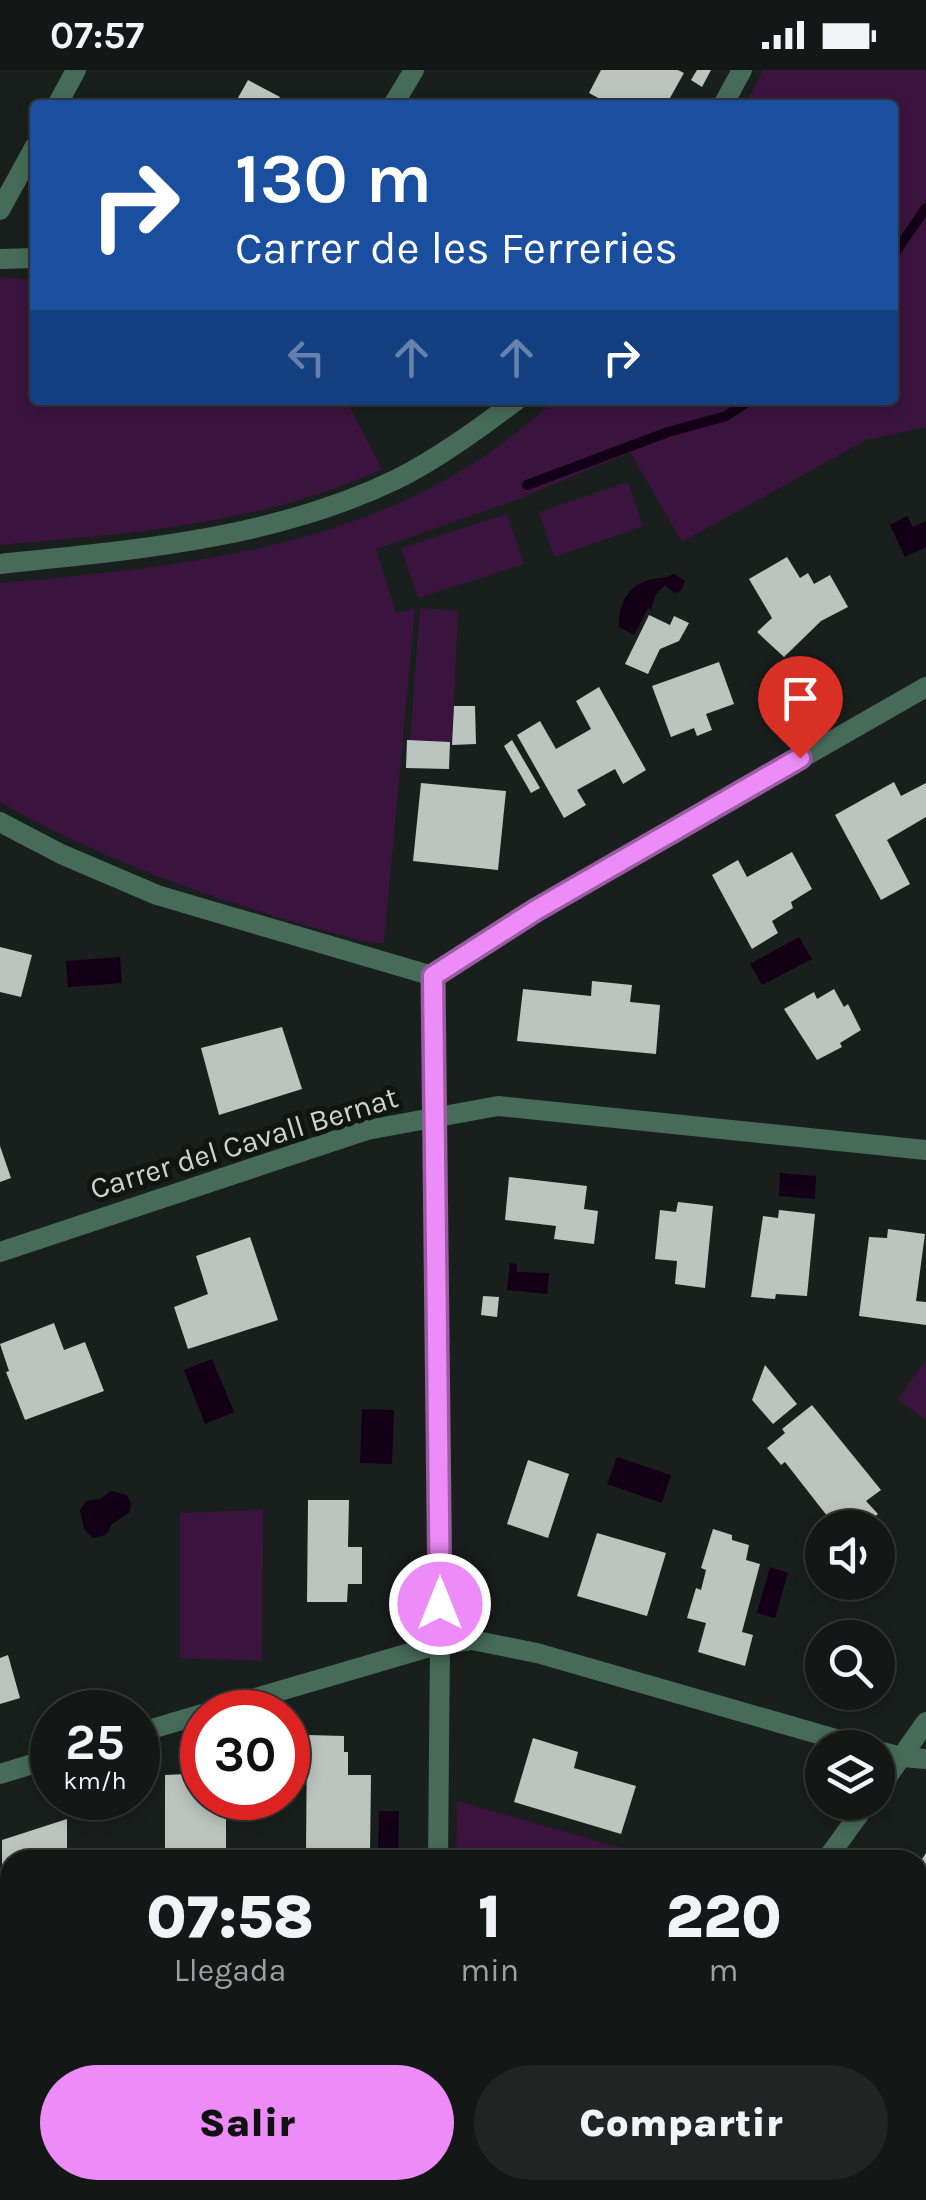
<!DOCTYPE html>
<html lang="es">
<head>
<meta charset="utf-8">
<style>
	body { margin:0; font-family:Karla,sans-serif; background:#202422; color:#f1f3f6; height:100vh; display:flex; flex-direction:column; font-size:38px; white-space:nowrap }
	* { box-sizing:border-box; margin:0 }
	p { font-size:32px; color:#9d9fa0 }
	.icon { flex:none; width:55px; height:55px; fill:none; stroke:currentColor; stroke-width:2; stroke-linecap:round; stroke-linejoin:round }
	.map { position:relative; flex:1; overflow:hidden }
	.sheet { position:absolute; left:0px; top:1780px; width:928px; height:350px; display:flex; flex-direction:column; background:#131715; border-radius:30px 30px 0 0; box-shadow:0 5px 15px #0003,0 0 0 2px #323634 }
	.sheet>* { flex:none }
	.top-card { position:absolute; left:30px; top:30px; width:868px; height:305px; border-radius:10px; box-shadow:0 5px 15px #0003,0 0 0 2px #323634; background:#1a4fa0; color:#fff; overflow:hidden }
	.fabs { position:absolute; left:805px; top:1440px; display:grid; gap:20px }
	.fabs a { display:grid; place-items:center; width:90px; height:90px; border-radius:50%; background:#131715; box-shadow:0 5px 15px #0003,0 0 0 2px #323634; font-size:50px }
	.speed { position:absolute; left:30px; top:1620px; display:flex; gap:20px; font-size:50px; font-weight:700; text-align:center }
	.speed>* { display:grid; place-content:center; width:130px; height:130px; border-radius:50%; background:#131715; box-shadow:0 5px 15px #0003,0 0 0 2px #323634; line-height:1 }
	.speed small { font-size:25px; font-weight:400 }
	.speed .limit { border:15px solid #d22; background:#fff; color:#111 }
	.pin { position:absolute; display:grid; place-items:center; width:85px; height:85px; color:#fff; margin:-102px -42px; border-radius:50% 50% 50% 0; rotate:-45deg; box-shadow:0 0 10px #0007 }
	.pin .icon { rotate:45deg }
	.me { position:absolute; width:110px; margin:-55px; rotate:0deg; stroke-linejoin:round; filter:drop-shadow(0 0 8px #0008) }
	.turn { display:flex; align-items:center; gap:35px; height:210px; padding:0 40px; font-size:45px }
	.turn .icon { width:130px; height:130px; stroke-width:2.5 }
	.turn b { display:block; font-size:70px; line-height:85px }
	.lanes { display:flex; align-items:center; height:95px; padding:0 40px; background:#0003; justify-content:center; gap:50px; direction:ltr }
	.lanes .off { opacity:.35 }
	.eta { display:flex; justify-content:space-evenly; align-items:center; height:170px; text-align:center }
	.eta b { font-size:60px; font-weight:800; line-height:70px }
	.button { display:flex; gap:20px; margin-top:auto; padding:20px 40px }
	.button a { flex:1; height:115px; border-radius:60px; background:#ed8cf9; color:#111; font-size:40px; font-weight:800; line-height:115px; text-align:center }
	.button a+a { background:#202422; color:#f1f3f6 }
	.status { display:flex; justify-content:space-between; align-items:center; height:70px; padding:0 50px; background:#131715; direction:ltr }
	.status svg { height:28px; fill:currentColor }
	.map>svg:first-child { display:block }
	.green { fill:#3a143f }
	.water { fill:#130017 }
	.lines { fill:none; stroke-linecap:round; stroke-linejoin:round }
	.stream { stroke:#130017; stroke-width:10 }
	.building { fill:#bcc4c0 }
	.street { stroke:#466b59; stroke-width:20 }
	.route-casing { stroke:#9a5ba2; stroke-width:25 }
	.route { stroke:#ed8cf9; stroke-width:18 }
	.labels { text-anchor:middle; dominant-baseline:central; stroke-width:10; stroke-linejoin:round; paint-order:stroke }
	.street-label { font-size:30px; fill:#ced2d0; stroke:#101512 }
</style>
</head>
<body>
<div class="status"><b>07:57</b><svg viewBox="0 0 49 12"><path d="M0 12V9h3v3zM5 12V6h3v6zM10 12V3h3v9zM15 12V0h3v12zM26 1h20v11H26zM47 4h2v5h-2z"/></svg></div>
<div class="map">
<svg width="926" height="2130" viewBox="0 0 926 2130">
	<rect width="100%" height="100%" fill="#191f1c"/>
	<path class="green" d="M763,0H926V357L866,370L682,472L630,382L514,431L376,479L396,543L415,538L384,873L367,872C240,839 114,797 0,732V513C199,495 403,475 554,330H892V35H745Z
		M0,208L35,209V330H346L382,399C263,454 129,464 0,475Z
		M628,412L643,456L554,487L539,442Z
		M507,444L524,494L418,528L401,478Z
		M420,538L458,541L452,672L410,671Z
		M926,1289V1350L898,1330Z
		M263,1440L262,1591L180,1588V1443Z
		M457,1730V1731L664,1790H456Z
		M0,2011H10V2120H118V2130H0Z"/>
	<path class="water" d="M907,446L913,457L926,451V477L905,487L890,455Z
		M674,504L685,511L681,521L674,523L665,515L656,524L651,540L648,538L634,565L619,557C618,535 627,516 649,510C660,507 665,509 674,504Z
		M799,867L812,889L762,915L750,894Z
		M120,887L122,913L68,917L66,891Z
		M780,1103L816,1106L815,1129L779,1126Z
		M510,1193L517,1194V1202L549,1203L547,1224L507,1220Z
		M212,1289L234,1342L205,1354L184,1300Z
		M362,1339L394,1340L392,1394L360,1393Z
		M617,1387L671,1405L662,1433L607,1414Z
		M111,1421L127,1425L131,1433L130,1442L112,1454L106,1465L93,1468L84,1459L80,1440L86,1431L100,1429Z
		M770,1497L788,1503L775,1548L757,1543Z
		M379,1741H399L398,1783H378Z"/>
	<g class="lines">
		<path class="stream" d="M892,187L926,138
			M527,415L668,362L726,346L750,330"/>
	</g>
	<path class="building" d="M601,0H678L684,3L666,35H611L589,23Z
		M697,0H711L702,17L691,10Z
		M248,10L280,27L275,35H234Z
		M787,487L800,508L808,503L814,514L830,505L848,537L821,551L784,587L757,562L772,548L749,509Z
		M649,545L670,555L674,546L689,553L679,571L660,579L648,604L625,594Z
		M719,592L734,634L706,644L712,660L697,666L694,658L671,667L652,616Z
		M599,617L646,700L623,714L615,699L577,720L586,735L564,748L517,665L540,651L556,679L591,659L576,631Z
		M454,636H475L476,674L452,675Z
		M407,670L450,672L449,699L406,698Z
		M512,670L540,718L531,723L504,676Z
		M894,712L901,726L926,713V747L887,770L910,814L881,830L835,745Z
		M421,713L506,721L498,800L413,791Z
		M792,782L812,819L791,832L793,838L772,851L778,863L752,879L712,805L738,790L747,807Z
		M0,877L32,885L21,927L0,922Z
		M592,911L632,915L630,932L660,935L656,984L517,971L523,919L591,926Z
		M834,919L844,937L848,934L861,960L840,973L842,977L817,990L784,939L814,922L817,929Z
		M282,957L302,1019L219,1045L201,978Z
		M0,1076L11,1108L0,1112Z
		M509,1107L587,1116L584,1139L598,1141L594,1174L554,1169L556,1156L505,1150Z
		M678,1132L713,1136L705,1218L675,1214L677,1191L655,1189L660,1140L676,1142Z
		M779,1140L815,1144L807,1226L776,1224L775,1229L751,1227L763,1146L778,1148Z
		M888,1159L925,1164L916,1231L926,1232V1255L859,1246L869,1167L887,1168Z
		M250,1167L278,1250L188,1279L174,1237L208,1224L196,1186Z
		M483,1226L499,1227L497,1247L481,1245Z
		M54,1253L64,1280L85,1272L104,1321L25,1350L6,1302L9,1301L0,1274Z
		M765,1295L797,1334L773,1354L752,1330Z
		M812,1335L881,1420L866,1431L878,1444L861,1458H843L839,1453L835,1456L785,1392L781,1395L767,1378L785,1363L782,1359Z
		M528,1390L569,1404L548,1468L507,1454Z
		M308,1430H349L348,1477H362V1514H348L347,1532H307Z
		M713,1459L732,1465V1470L749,1475L746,1490L760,1494L742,1562L753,1565L745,1596L698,1582L706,1553L687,1548L696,1518L701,1520L706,1500L701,1498Z
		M597,1463L666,1483L647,1546L577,1526Z
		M8,1585L20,1628L0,1634V1588Z
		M307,1665L344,1666V1682H348V1705H371L370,1783H306Z
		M533,1668L578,1682L574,1698L636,1716L621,1764L514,1732Z
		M187,1699H202V1728H226V1783H165V1705L186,1704Z
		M67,1749V1790H10V1879L2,1878V1770Z
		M926,1783V1811L918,1804V1795Z
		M672,2120H744L737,2130H685Z
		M854,2120H859L876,2130H848Z
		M207,2125L267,2126V2130H207Z"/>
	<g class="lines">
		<path class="street" d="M57,35L76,0
			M393,35L414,0
			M723,35L742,0
			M0,140L35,76
			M0,189L35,188
			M0,494C134,480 272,469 395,410C436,390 481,357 517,330
			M0,752L61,784L157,825L433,906
			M433,906L440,1574L438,1790
			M433,906L536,840L926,617
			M0,1182L367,1060L498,1036L926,1080
			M208,1642L440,1574L472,1570L537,1583L867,1678
			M138,1663L202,1644
			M878,1681L902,1687L926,1689
			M0,1704L52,1688
			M878,1720L926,1652
			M826,1790L868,1732
			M426,2130V2120
			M582,2130L589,2120"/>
	</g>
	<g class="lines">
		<g class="route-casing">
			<path id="route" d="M440,1534L433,906L536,840L800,688"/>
		</g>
		<use href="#route" class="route"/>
	</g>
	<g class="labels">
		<g class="street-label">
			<text transform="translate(244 1073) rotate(-17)">Carrer del Cavall Bernat</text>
		</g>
	</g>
</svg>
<div class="fabs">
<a><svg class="icon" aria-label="sound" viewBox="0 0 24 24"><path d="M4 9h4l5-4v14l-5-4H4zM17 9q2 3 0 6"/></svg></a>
<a><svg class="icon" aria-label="search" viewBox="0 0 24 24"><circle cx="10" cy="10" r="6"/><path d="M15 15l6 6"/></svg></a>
<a><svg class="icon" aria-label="layers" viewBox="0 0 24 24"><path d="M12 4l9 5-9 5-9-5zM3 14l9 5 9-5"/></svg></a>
</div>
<div class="speed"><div>25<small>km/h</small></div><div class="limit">30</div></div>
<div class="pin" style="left:800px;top:688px;background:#d93025"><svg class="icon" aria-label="arrive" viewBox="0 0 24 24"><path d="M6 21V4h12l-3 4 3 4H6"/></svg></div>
<svg class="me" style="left:440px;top:1534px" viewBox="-20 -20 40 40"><circle r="17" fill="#ed8cf9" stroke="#fff" stroke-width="3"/><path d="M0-11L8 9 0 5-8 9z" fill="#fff"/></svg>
<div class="top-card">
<div class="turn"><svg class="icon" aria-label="right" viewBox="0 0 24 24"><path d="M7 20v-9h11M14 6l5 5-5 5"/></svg><div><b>130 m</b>Carrer de les Ferreries</div></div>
<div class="lanes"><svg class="icon off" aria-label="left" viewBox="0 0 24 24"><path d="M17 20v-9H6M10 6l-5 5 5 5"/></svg><svg class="icon off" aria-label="ahead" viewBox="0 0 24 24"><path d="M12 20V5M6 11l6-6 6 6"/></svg><svg class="icon off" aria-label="ahead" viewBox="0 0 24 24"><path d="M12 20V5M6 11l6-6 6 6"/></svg><svg class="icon" aria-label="right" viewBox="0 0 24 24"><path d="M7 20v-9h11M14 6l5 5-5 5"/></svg></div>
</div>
<section class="sheet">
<div class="eta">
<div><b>07:58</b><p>Llegada</p></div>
<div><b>1</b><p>min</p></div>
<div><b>220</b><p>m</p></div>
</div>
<div class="button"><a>Salir</a><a>Compartir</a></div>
</section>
</div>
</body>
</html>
